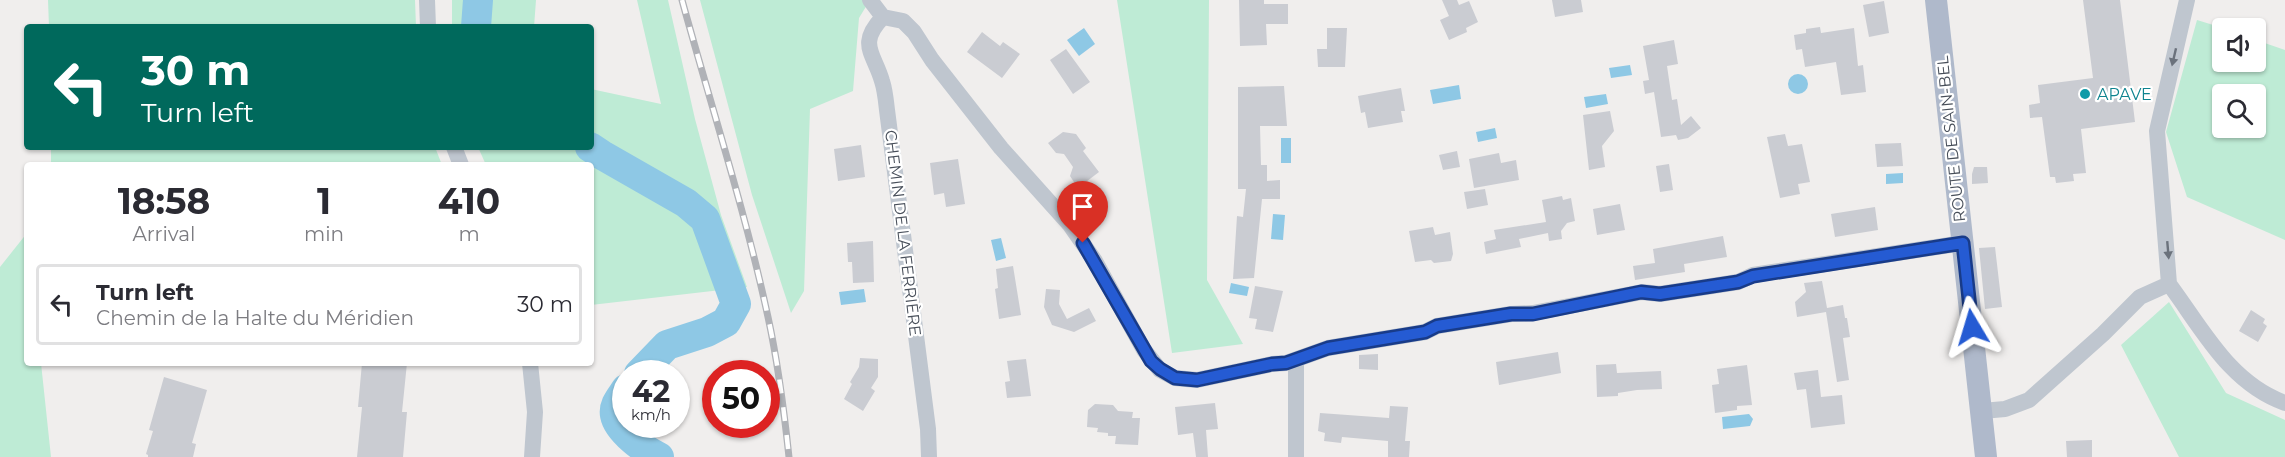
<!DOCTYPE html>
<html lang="en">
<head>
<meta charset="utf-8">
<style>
	body { margin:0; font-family:Montserrat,sans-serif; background:#f7f7f7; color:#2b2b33; height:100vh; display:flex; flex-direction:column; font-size:22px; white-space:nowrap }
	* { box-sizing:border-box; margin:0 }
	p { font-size:20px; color:#7c7c81 }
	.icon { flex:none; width:33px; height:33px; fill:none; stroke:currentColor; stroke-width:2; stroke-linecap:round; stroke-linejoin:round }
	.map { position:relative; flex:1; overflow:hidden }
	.details { position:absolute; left:24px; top:162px; width:570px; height:204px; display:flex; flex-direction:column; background:#fff; border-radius:6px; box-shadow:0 2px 4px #0004 }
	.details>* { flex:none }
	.guide { position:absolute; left:24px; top:24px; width:570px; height:126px; border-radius:6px; box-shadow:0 2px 4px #0004; background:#00695c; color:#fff; overflow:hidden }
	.buttons { position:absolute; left:2212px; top:18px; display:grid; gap:12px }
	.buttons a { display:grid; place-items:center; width:54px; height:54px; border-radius:6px; background:#fff; box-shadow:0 2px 4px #0004; font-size:30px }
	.speed { position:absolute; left:612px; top:360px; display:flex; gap:12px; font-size:30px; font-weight:700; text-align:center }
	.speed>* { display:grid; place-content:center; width:78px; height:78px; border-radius:50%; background:#fff; box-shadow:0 2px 4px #0004; line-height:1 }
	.speed small { font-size:15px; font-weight:400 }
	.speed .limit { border:9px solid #d22; background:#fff; color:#111 }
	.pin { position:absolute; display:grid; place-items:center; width:51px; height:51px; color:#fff; margin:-62px -26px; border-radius:50% 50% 50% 0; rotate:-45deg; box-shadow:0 0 6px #0007 }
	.pin .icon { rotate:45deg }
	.me { position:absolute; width:66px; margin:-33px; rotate:353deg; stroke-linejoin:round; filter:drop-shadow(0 0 4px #0008) }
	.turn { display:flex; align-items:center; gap:21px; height:126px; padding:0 18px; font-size:27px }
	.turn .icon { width:78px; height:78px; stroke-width:2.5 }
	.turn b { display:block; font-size:42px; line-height:51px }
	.eta { display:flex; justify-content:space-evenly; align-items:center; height:102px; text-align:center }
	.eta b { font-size:36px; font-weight:700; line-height:42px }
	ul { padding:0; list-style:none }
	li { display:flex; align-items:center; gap:18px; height:81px; margin:0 12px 9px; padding:0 6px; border:3px solid #e1e1e2; border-radius:6px }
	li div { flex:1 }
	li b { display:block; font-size:22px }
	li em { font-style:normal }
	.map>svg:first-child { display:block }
	.green { fill:#beebd5; fill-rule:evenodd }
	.water { fill:#8ec8e5 }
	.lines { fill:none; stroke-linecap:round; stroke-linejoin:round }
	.river { stroke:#8ec8e5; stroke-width:30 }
	.building { fill:#caccd2 }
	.minor { stroke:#bfc6cf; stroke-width:16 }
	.major { stroke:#afb9cb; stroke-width:22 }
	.rail-casing { stroke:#b0b2b7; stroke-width:7 }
	.rail { stroke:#fff; stroke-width:4.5; stroke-dasharray:14; stroke-linecap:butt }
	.oneway { fill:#6b727c }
	.route-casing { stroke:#183b89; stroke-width:15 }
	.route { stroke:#255bd3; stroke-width:10 }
	.culture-dot { fill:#0f9aa8; stroke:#fff; stroke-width:2 }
	.labels { text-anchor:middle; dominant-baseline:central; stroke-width:4.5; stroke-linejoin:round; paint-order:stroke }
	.culture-label { font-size:16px; fill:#0d838f; stroke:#fff; text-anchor:start }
	.street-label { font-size:16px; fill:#474e59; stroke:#fff }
</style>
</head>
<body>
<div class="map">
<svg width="2285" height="457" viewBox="0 0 2285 457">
	<rect width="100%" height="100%" fill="#f0eeed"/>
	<path class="green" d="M48,0H415L416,27H49Z
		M452,0H536L534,27H452Z
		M637,0H668L695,119L721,215L747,287L591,305V165H486L478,147H591V89L661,104Z
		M700,0H870L859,18L853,91L810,109L804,291L791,313L752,195Z
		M1117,0H1209L1207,280L1243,344L1172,353Z
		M2197,20L2223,28V62H2256V40L2285,50V240L2187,197L2166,132ZM2223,94H2256V128H2223Z
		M51,147H435L442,165H51Z
		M27,233V363H41L51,457H0V267Z
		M2169,302L2226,393L2285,420V457H2179L2121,345Z"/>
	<path class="water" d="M1084,28L1095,44L1079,56L1067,40Z
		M1630,65L1632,75L1611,78L1609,68Z
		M1788 84a10 10 0 1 1 20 0a10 10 0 1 1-20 0Z
		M1459,85L1461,99L1433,104L1430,90Z
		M1606,94L1608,104L1586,108L1584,97Z
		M1495,128L1497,138L1478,142L1476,132Z
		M1281,138H1291V163H1281Z
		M1903,173V183L1886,184V174Z
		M1273,214L1285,215L1283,240L1271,239Z
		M1001,238L1006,258L996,261L991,240Z
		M1231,283L1249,287L1247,296L1229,293Z
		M864,289L866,302L841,305L839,292Z
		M1749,414L1753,419L1750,426L1723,429L1722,417Z"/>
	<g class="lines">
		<path class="river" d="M476,27L478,0
			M590,147L602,155L686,203L705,219L736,304L726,322L707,332L667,345L639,374
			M626,389C621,397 613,405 615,415C618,431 644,450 659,457"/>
	</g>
	<path class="building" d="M1239,0H1264V4H1288V24H1266L1267,45L1240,46Z
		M1442,0H1457L1459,5L1469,1L1478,22L1466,28L1467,32L1449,40L1440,20L1449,16Z
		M1552,0H1581L1583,12L1555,17Z
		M2083,0H2120L2135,122L2081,129L2086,173L2073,174L2074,181L2056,183L2055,177H2050L2042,117L2030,118L2029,105L2040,103L2038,85L2093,78Z
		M1884,1L1889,33L1869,37L1863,5Z
		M1820,27L1821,33L1854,28L1858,66L1863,65L1866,92L1841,95L1836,62L1805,67L1802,49L1796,50L1794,35L1806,33V29Z
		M1327,28H1347L1345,67H1318L1317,49H1327Z
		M982,32L1000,46L1003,42L1020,54L1002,78L967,52Z
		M1674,40L1678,64L1667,66L1672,100L1677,99L1681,125L1691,116L1701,128L1688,138L1678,140L1676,135L1661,137L1654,92L1645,94L1643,81L1649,80L1643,46Z
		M1066,49L1090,82L1073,94L1050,60Z
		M1284,86L1287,126H1260L1261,165H1267V181L1280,180V199H1262L1254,278L1233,279L1237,216L1243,217L1246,189H1238V87Z
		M1401,88L1405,111H1401L1403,122L1368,128L1365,112L1361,113L1358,96Z
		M1610,111L1614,131L1602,146L1605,167L1589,170L1583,115Z
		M1063,132L1076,134L1086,148L1083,151L1099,172L1078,188L1070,176L1073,167L1064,154L1056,153L1048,143Z
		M1785,134L1788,146L1802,144L1810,182L1798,184L1800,194L1780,198L1767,137Z
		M1901,143L1903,166L1877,167L1875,144Z
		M861,145L865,177L838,181L834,149Z
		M1457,151L1460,167L1443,170L1439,155Z
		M1499,153L1501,163L1516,160L1519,180L1474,188L1469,159Z
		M958,159L965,204L946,207L944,193L934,195L930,163Z
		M1669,164L1673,190L1660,192L1656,166Z
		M1974,167H1987L1988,183L1972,184V174Z
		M1485,189L1488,205L1467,209L1464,192Z
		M1562,196L1563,200L1571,198L1575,221L1567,223L1561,231L1562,239L1549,241L1548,233L1519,239L1521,247L1486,254L1484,242L1496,239L1494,230L1546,222L1542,200Z
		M1620,204L1625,230L1597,235L1593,209Z
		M1875,207L1878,230L1835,237L1831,214Z
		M1433,227L1435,235L1450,232L1453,254L1451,261L1434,263L1431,260L1415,262L1409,231Z
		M1723,236L1727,257L1684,264L1685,272L1635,280L1633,266L1655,263L1653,249Z
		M873,241L874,282L853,283L852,262H848L847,243Z
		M1995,247L2002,307L1985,309L1979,248Z
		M1013,266L1021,315L999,319L995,289L998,288L996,269Z
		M1822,281L1827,308L1843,305L1845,318H1847L1850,337L1843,338L1849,380L1837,382L1826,312L1797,317L1795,302L1806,292L1804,283Z
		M1255,286L1283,291L1273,332L1255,329L1257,319L1249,318Z
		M1046,289L1060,290L1059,304L1067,319L1089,308L1096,321L1074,332L1052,325L1044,307Z
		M2251,310L2265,319L2263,323L2267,326L2258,342L2239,331Z
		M1558,352L1561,373L1499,385L1496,362Z
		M1378,354V370L1359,369V355Z
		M860,358L878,359V377L871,388L875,391L863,411L844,399L852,384L850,382L859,367Z
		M1026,359L1031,396L1007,398L1005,382L1010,381L1007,361Z
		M362,363H407L402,412H407L403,457H357L362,407H358Z
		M1616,364L1617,373L1661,371L1662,389L1637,390L1618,393V396L1597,397L1596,365Z
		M1747,365L1752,405L1737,406V410L1715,413L1712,385L1719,384L1717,369Z
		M1818,370L1821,397L1842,395L1845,424L1811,428L1806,389L1797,390L1794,373Z
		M164,377L207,390L192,443L196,444L193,457H148V455L146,454L153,431L149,430Z
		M1215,403L1218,429L1206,430L1208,457H1196L1193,433L1178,435L1175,407Z
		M1095,404L1113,405L1118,411L1133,412L1132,418H1140L1138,445L1115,444L1116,436H1108V433L1097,432L1098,428L1087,427L1088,410Z
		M1390,406L1408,407L1405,441H1410L1409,457H1388V441L1342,437L1341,443L1324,441L1325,433L1318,431L1320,413L1389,418Z
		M2092,440V457H2067L2066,441Z"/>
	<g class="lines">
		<path class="minor" d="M427,0L428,27
			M870,0L883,17L903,21L914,32L932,60L1001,148L1070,225L1095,261L1144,350L1160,370L1175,378L1197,380L1272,364L1286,363L1328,348L1425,332L1437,326L1511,314L1533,313L1642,292L1660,294L1738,282L1753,275L1963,243
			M883,17C857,44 874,53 882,81C885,90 886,101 887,110L928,429L929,457
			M454,147L461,165
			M2169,284L2157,131L2187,0
			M1296,360V457
			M530,363L535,412L532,457
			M1982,411L2005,409L2029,400L2103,334L2140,297L2169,284C2202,328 2229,383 2285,403"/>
		<path class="major" d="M1936,0L1986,457"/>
		<g class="rail-casing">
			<path id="rail" d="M682,0C711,106 745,210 768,317C778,363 784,410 789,457"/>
		</g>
		<use href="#rail" class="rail"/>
	</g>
	<defs><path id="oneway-solid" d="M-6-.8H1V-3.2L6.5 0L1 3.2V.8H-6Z" transform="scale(1.5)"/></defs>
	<g class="oneway">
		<use href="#oneway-solid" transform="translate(2174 57) rotate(103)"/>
		<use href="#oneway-solid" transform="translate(2168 250) rotate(85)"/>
	</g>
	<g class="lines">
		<g class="route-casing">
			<path id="route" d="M1083,243L1151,361L1160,369L1175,378L1197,380L1272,364L1286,363L1328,348L1425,332L1437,326L1511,314H1533L1641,292L1660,294L1738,282L1753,276L1963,243L1972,327"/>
		</g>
		<use href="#route" class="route"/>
	</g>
	<circle class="culture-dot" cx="2085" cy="94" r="6"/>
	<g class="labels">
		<g class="culture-label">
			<text x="2097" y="94">APAVE</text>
		</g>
		<g class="street-label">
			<text transform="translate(1951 139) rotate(-96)">ROUTE DE SAIN-BEL</text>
			<text transform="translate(903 233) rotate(83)">CHEMIN DE LA FERRIÈRE</text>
		</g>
	</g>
</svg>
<div class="buttons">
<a><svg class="icon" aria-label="sound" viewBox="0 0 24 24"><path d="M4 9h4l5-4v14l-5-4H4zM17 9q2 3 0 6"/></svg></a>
<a><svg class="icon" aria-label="search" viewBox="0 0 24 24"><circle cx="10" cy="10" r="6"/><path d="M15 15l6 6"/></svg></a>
</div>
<div class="speed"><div>42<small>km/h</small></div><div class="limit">50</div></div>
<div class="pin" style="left:1083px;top:243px;background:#d93025"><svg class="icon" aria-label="arrive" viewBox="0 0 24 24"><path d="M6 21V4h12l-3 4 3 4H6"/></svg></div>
<svg class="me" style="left:1972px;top:327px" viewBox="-20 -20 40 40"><path d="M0-17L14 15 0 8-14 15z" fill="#255bd3" stroke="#fff" stroke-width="4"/></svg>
<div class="guide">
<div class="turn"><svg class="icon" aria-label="left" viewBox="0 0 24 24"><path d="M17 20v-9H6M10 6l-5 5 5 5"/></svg><div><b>30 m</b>Turn left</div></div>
</div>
<section class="details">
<div class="eta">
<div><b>18:58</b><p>Arrival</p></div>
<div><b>1</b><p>min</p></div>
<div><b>410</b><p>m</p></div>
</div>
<ul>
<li><svg class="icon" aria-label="left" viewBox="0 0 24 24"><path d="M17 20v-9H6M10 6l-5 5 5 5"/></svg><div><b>Turn left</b><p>Chemin de la Halte du Méridien</p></div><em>30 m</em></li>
</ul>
</section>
</div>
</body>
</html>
